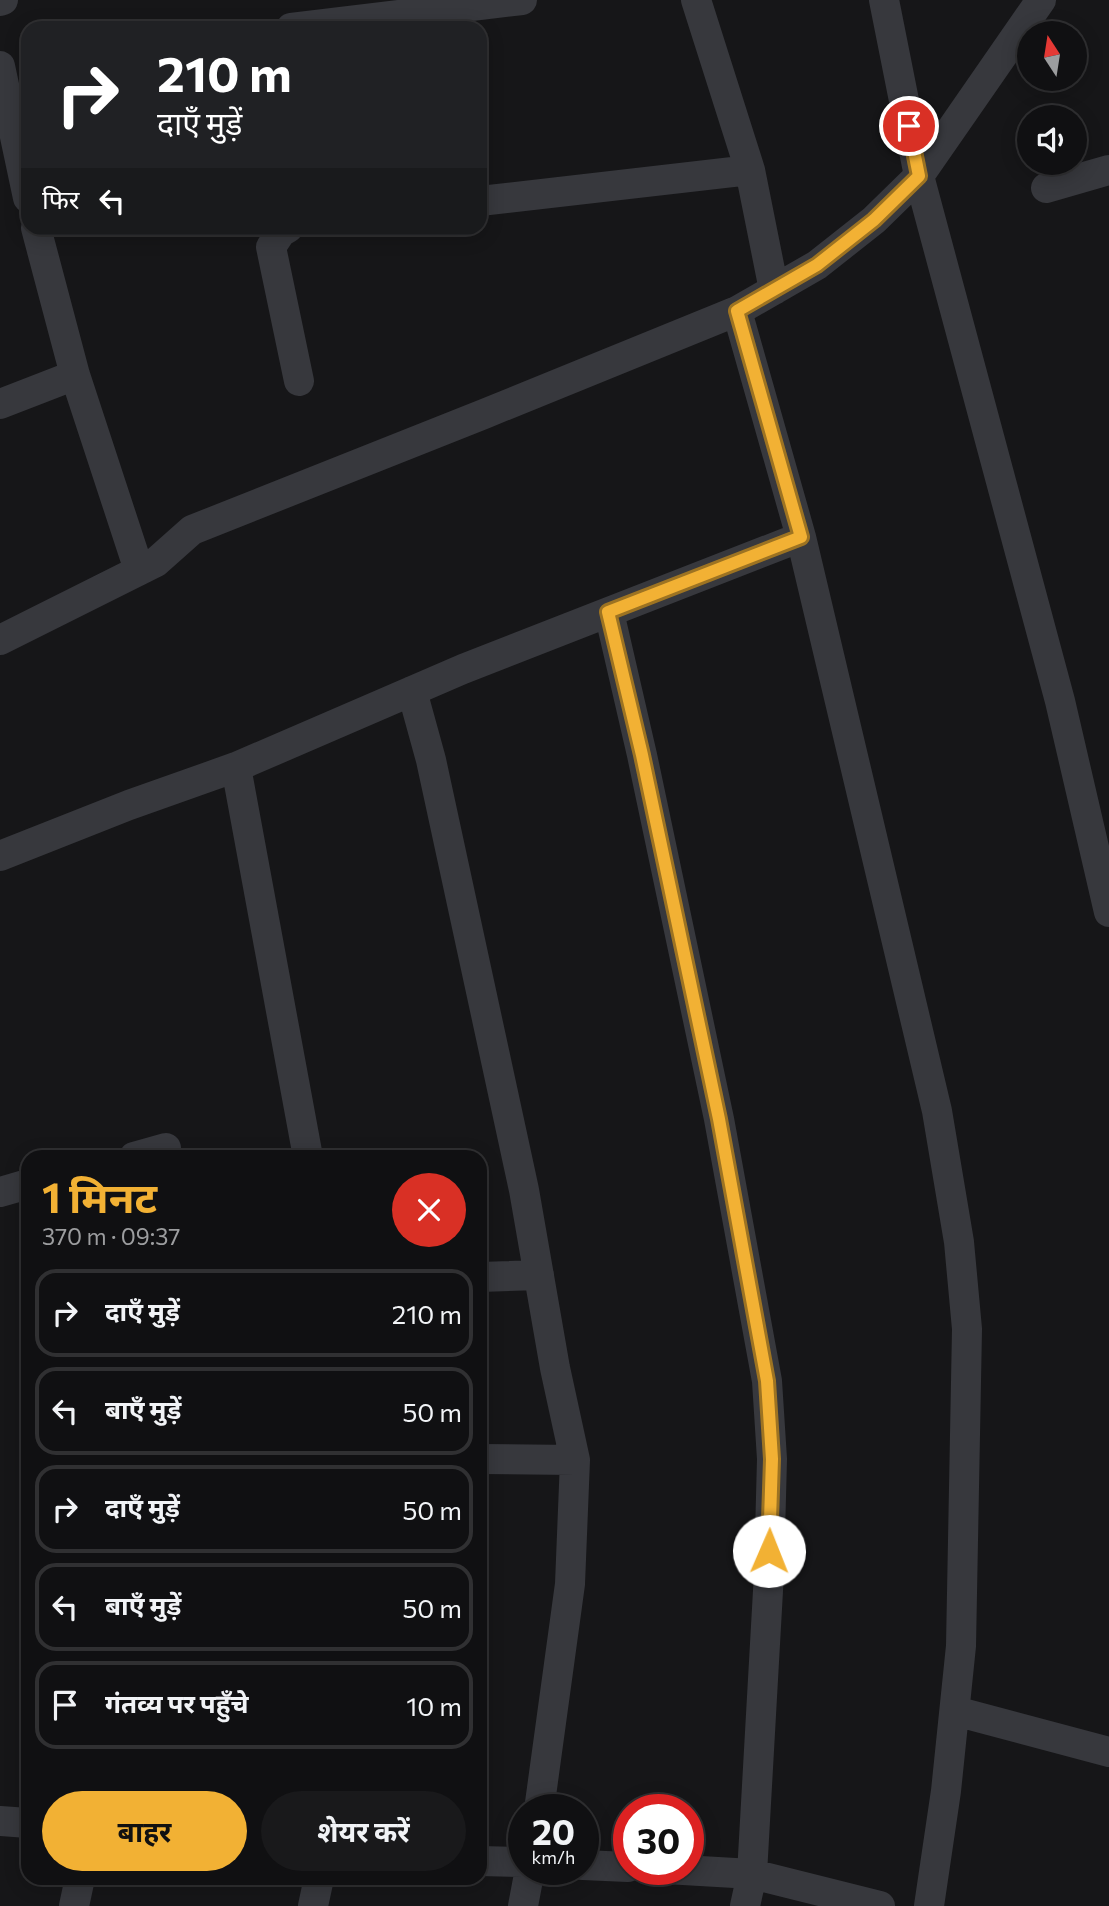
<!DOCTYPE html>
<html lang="hi">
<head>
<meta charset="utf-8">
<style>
	body { margin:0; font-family:Commissioner,"Noto Sans Devanagari",sans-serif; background:#19191b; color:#f1f3f6; height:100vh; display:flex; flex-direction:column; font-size:26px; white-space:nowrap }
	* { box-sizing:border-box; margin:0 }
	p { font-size:23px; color:#9c9d9f }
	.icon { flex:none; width:38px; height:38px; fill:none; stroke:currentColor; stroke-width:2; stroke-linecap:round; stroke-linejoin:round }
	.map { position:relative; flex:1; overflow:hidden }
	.side { position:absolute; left:21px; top:1150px; width:466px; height:735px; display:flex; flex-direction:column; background:#101012; border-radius:21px; box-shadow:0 4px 18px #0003,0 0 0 2px #303032 }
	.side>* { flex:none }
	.guide { position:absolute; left:21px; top:21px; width:466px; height:214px; border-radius:21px; box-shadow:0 4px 18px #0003,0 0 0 2px #303032; background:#202124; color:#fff; overflow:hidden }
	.needle { width:46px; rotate:348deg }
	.controls { position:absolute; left:1017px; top:21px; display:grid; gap:14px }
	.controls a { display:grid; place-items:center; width:70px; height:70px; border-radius:50%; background:#101012; box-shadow:0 4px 18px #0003,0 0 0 2px #303032; font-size:35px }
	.speed { position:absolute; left:508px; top:1794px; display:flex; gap:14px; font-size:35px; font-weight:700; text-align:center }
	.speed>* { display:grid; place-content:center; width:91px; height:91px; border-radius:50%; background:#101012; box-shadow:0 4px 18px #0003,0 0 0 2px #303032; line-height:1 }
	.speed small { font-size:18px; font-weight:400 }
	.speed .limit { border:10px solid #d22; background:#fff; color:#111 }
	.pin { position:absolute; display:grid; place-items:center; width:60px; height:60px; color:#fff; margin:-30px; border:4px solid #fff; border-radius:50%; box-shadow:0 2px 7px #0007 }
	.me { position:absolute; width:77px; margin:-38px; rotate:1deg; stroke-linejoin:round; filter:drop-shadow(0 0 5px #0008) }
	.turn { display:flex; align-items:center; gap:24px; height:147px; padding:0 21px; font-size:32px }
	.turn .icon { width:91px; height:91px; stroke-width:2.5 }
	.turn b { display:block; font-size:49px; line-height:60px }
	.then { display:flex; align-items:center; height:66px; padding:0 21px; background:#0003; gap:14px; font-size:26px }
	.round { display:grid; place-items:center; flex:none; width:74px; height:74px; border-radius:37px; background:#19191b }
	.summary { display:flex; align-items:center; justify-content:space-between; height:119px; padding:0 21px }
	h1 { font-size:42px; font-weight:700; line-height:52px; color:#f2b134 }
	.button { display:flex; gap:14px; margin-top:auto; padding:14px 21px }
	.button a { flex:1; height:80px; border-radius:42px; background:#f2b134; color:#111; font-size:28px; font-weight:700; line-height:80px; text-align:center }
	.button a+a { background:#19191b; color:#f1f3f6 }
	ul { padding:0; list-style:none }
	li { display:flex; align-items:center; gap:21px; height:88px; margin:0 14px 10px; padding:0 7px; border:4px solid #303032; border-radius:21px }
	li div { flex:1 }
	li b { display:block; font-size:26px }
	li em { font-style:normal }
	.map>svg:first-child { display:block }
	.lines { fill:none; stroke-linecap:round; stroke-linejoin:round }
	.minor { stroke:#37383d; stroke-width:30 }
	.route-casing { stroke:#9d7322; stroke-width:18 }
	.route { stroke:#f2b134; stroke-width:12 }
</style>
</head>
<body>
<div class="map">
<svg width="1109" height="1906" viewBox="0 0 1109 1906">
	<rect width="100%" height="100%" fill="#161618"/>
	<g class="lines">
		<path class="minor" d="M696,0L750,170L774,290
			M884,0L919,176L1060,701L1109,912
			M0,1L3,0
			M291,28L522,0
			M0,66L28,198
			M1046,188L1109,170
			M480,201L750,170
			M36,228L75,375L139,570
			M288,228L281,232L271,247L299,381
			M737,311L801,537L937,1111L959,1242L967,1329L961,1646L946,1791L929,1906
			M0,404L75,375
			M609,612L642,755L719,1119L767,1381L772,1459L769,1573L752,1874L745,1906
			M0,640L156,562L192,530L484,414L737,311L817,265L874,220L919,176L1041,0
			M412,691L431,760L524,1190L555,1368L575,1460L570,1584L539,1810
			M236,767L308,1157
			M0,856L129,805L236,767L463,669L801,537
			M134,1157L166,1148
			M0,1192L28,1184
			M480,1277L539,1275
			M480,1459L575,1460
			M955,1711L1109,1752
			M0,1821L28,1823
			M480,1861L523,1862
			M583,1865L628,1867
			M666,1869L752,1874L880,1906
			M74,1906L80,1878
			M313,1906L319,1878
			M523,1906L530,1869"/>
	</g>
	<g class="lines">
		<g class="route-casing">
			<path id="route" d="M769,1551L772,1459L767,1381L719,1119L642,755L608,612L801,537L737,311L817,265L874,220L919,176L909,126"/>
		</g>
		<use href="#route" class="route"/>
	</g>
</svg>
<div class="controls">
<a><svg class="needle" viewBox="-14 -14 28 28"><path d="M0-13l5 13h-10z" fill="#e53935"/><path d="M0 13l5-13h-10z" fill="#9c9d9f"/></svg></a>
<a><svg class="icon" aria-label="sound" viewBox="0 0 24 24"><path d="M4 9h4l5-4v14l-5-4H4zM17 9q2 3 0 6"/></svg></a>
</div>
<div class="speed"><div>20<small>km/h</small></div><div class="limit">30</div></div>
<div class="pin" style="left:909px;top:126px;background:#d93025"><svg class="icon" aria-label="arrive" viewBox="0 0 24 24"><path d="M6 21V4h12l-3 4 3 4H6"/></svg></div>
<svg class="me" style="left:769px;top:1551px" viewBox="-20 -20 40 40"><circle r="19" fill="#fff"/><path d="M0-13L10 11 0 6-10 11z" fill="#f2b134"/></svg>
<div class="guide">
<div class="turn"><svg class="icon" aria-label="right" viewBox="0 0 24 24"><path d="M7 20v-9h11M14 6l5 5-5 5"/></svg><div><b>210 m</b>दाएँ मुड़ें</div></div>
<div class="then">फिर<svg class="icon" aria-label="left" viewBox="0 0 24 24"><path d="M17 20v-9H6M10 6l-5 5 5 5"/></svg></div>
</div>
<section class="side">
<div class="summary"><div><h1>1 मिनट</h1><p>370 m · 09:37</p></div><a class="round" style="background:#d93025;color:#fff"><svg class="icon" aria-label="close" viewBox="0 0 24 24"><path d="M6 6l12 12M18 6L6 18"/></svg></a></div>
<ul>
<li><svg class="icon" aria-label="right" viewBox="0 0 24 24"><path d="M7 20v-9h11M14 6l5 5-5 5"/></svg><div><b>दाएँ मुड़ें</b></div><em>210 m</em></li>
<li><svg class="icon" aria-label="left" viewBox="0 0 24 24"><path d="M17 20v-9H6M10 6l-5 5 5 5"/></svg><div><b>बाएँ मुड़ें</b></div><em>50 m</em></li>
<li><svg class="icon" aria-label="right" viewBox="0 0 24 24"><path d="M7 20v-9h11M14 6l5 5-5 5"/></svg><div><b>दाएँ मुड़ें</b></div><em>50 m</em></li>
<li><svg class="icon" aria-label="left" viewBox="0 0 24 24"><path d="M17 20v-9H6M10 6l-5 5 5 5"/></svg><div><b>बाएँ मुड़ें</b></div><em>50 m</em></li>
<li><svg class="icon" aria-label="arrive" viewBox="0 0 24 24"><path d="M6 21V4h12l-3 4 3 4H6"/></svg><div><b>गंतव्य पर पहुँचे</b></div><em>10 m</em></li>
</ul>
<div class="button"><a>बाहर</a><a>शेयर करें</a></div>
</section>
</div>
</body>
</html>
